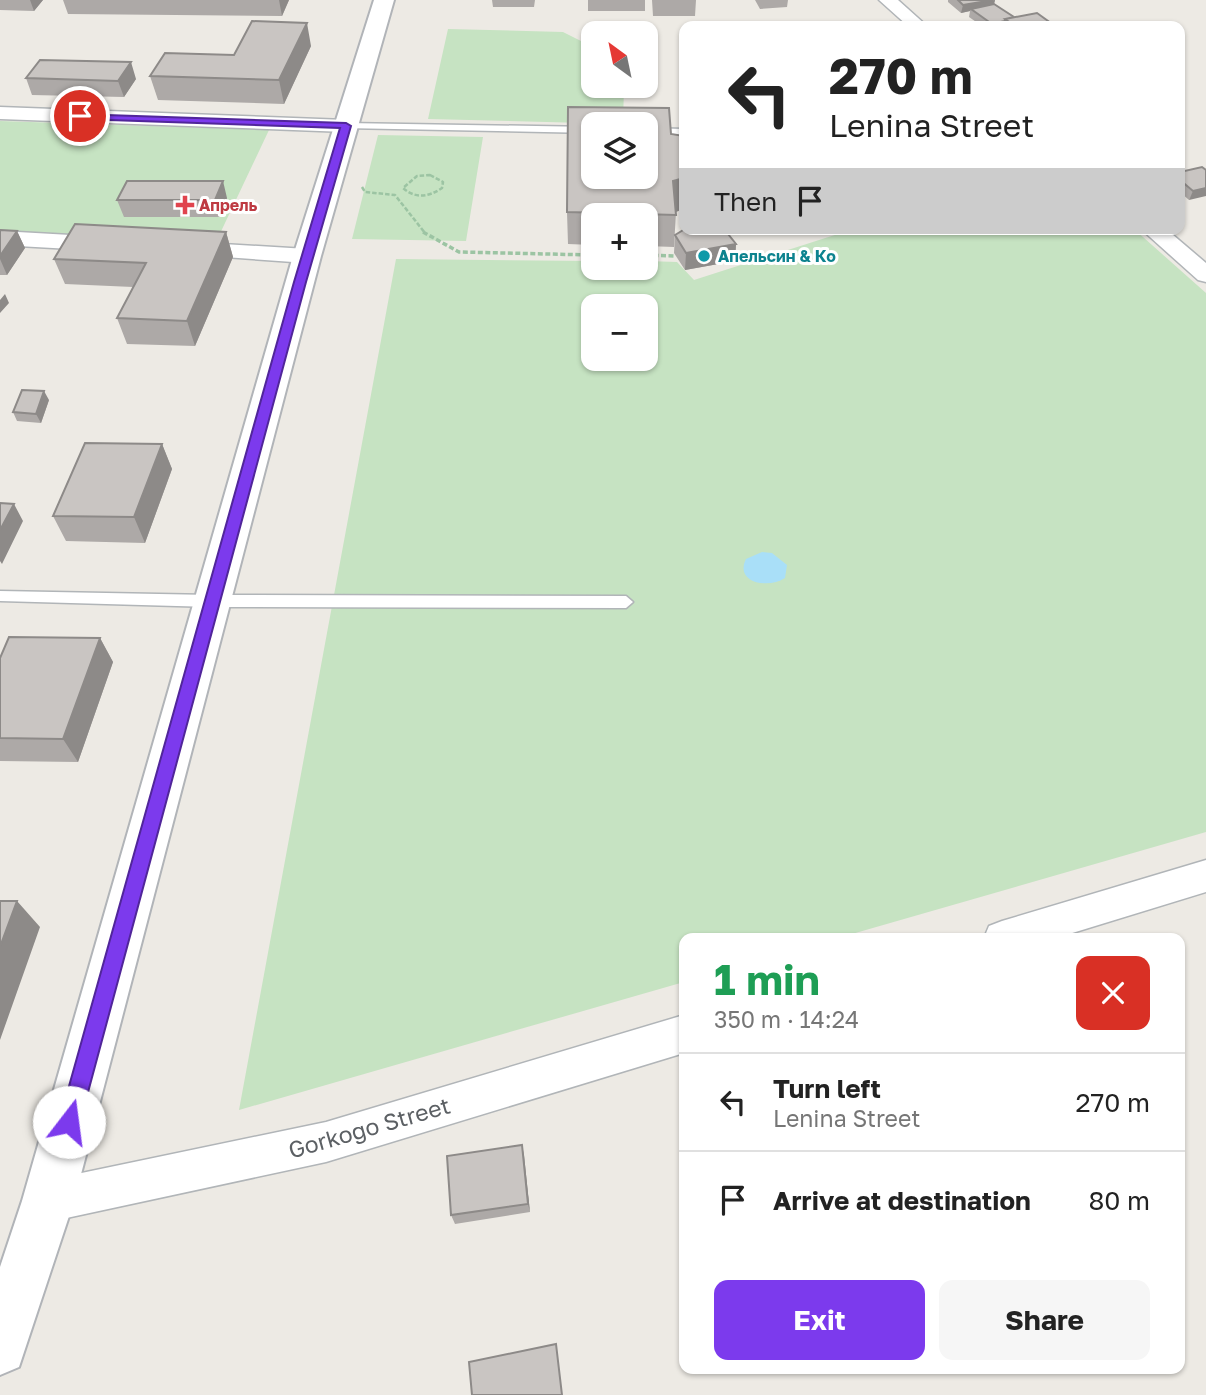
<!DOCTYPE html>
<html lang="en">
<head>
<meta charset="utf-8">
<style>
	body { margin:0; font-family:"Golos Text",sans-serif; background:#f6f6f6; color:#222; height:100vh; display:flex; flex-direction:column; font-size:26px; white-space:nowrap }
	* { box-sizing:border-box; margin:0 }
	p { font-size:23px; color:#767676 }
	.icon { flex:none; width:38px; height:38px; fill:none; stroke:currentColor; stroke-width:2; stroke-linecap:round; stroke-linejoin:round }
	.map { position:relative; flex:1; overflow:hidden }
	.side { position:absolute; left:679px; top:933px; width:506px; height:441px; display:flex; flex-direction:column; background:#fff; border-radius:14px; box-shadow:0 2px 5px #0004 }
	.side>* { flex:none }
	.guide { position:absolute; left:679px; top:21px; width:506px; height:214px; border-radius:14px; box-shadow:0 2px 5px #0004; background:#fff; color:#222; overflow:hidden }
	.needle { width:46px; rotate:327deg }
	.controls { position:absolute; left:581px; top:21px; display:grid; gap:14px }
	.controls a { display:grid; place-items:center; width:77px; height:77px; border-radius:14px; background:#fff; box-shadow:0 2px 5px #0004; font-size:35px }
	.pin { position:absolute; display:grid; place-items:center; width:60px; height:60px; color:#fff; margin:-30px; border:4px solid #fff; border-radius:50%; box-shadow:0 2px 7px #0007 }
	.me { position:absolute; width:77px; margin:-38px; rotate:15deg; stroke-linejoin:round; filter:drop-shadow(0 0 5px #0008) }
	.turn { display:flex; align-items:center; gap:24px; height:147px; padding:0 35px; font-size:32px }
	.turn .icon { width:91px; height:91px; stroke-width:2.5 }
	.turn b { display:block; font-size:49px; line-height:60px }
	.then { display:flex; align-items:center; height:66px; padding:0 35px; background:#0003; gap:14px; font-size:26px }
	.round { display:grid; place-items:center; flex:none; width:74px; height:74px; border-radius:14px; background:#f6f6f6 }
	.overview { display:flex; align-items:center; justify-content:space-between; height:119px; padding:0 35px }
	h1 { font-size:42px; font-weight:700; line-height:52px; color:#1e9e55 }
	.primary-button { display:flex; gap:14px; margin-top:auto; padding:14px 35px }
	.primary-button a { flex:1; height:80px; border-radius:14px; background:#7c3aed; color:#fff; font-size:28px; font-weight:700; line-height:80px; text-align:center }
	.primary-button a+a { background:#f6f6f6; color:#222 }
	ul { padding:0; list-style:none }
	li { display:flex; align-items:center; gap:21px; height:98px; padding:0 35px; border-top:2px solid #e0e0e0 }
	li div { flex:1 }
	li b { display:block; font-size:26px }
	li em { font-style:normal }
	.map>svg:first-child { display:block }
	.green { fill:#c6e3c2; fill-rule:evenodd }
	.water { fill:#a9dff8 }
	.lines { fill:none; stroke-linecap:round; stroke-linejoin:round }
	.lane-casing { stroke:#b1b5b8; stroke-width:3 }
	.street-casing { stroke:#b1b5b8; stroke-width:3 }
	.secondary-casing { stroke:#b1b4b8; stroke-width:4 }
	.path-far1 { stroke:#9cc4a3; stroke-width:2.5; stroke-dasharray:4.5 2; stroke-linecap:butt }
	.path { stroke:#9cc4a3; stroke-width:3.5; stroke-dasharray:5 2.5; stroke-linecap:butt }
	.lane { fill:#fff; fill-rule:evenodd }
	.street { fill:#fff; fill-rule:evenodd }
	.secondary { fill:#fff; fill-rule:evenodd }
	.wall { fill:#ada9a7 }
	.shaded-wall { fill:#8d8a88 }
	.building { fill:#c9c5c2; stroke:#8d8a88; stroke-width:2; fill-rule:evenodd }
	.route { fill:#7c3aed; stroke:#51269a; stroke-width:2 }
	.health-dot { fill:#e0444e; stroke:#fff; stroke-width:2.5 }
	.culture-dot { fill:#0f9aa8; stroke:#fff; stroke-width:2.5 }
	.labels { text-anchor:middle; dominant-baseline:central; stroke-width:6; stroke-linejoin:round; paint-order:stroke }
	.far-health-label { font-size:16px; font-weight:bold; fill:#be3a42; stroke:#fff; text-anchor:start }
	.far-culture-label { font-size:16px; font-weight:bold; fill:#0d838f; stroke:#fff; text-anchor:start }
	.near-street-label { font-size:23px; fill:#5c6064; stroke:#fff }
</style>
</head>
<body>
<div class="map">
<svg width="1206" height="1395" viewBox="0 0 1206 1395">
	<rect width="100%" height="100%" fill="#edeae4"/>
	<path class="green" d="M448,29L563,32L593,47V86H624L623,124L428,119Z
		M0,121L269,130L216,242L0,231Z
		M378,135L483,137L466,241L352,239Z
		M891,229H1134L1206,293V832L838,938H684V982L239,1110L396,259L593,261V268H646V261L677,262L694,280L841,233ZM593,306H646V359H593Z"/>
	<path class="water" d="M762,552L772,553L787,565L785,578C769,589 734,583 746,559Z"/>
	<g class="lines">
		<g class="lane-casing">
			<path id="lane" d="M346,123L593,127V133L343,128V124Z
				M646,128L684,129V135L646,134Z
				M0,591L212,595L626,596L633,602L626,608L212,607L0,601Z"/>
		</g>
		<g class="street-casing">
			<path id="street" d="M879,0H898L927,26H908Z
				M0,107L346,120L356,126L346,132L0,119Z
				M1141,229H1166L1206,263V282L1198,280Z
				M0,231L106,237L117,244L106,251L0,245Z
				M190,242L307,249L318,256L307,263L182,254L179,249L182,244Z
				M1206,860V892L1056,938H984L989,926L1002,921Z
				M684,1015V1053L326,1162L48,1222L33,1216L27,1201L33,1186L48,1180L326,1122Z"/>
		</g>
		<g class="secondary-casing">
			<path id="secondary" d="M374,0H394L321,256L74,1201L19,1367L0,1375V1267L22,1201L293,256Z"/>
		</g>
		<path class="path-far1" d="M430,175L443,182L442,188C429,197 415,199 403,188L417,176Z
			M362,187L365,192L395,195L425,233"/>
		<path class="path" d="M423,232L459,252L593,255
			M646,255L676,256"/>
		<use href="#lane" class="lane"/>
		<use href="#street" class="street"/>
		<use href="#secondary" class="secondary"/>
	</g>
	<path class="wall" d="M0,0H43L34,11L0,10Z
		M63,0H289L282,16L68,14Z
		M492,0H535L534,7H493Z
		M588,0H645V11H588Z
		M652,0H696L695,16H653Z
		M755,0H788L787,7L760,9Z
		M948,0H995L994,4L1014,17L1055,26H982L969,17L970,11L961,13L948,2Z
		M311,46L284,104L158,100L150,76L234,55Z
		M26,78L136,79L124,97L32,95Z
		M671,134L684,136V209L676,212L674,247L646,246V215H593V245L568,244L567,212Z
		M1206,170L1189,200L1180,192V172Z
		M227,198L220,217H124L117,200Z
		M0,230L17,231L25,248L7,275H0Z
		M226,232L233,257L195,346L127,344L117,318L133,287L65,284L54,259Z
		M675,235L736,244L735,261L685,270L674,253Z
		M49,400L41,423L17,421L13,412Z
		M162,444L172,469L145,543L66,541L53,516Z
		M100,638L113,662L78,762L0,761V658Z
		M684,1135V1154L681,1141L682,1136Z
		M522,1145L530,1212L455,1224L451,1215Z"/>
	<path class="shaded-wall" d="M30,0H43L34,11Z
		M279,0H289L282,16Z
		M995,0L993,8L971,9L970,11L961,13L963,5Z
		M1005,21L1003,26H991L992,24Z
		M307,23L311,46L284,104L279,80Z
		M131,62L136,79L124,97L118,81Z
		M684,178V209L672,213L673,181Z
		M223,181L227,198L220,217L215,200Z
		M1206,188V196L1189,200L1193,191Z
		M17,231L25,248L7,275L0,259V256Z
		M226,232L233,257L195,346L187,321Z
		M736,244L735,261L685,270L686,253Z
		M5,294L9,303L0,313V300Z
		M44,391L49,400L41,423L36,414Z
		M162,444L172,469L145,543L134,517Z
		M14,504L23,521L2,564L0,561V530Z
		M100,638L113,662L78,762L63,739Z
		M17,901L40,927L0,1040V947Z
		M522,1145L524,1155L530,1212L528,1204Z"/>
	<path class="building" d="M958,0H993L963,5Z
		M994,4L1014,17L1005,19V21L992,24L971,9Z
		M1037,13L1055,26H1015L1005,19Z
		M252,21L307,23L279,80L150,76L165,53L234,55Z
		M40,60L131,62L118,81L26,78Z
		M568,107L669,108L671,134L684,136V178L673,181L676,215L567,212ZM593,124H646V177H593Z
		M1202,167L1206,170V188L1193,191L1180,180V172Z
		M127,181H223L215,200H117Z
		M75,224L226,232L187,321L117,318L146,263L54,259Z
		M685,229H724L736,244L686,253L675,235Z
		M0,230L17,231L0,256Z
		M22,390L44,391L36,414L13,412Z
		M85,443L162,444L134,517L53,516Z
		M0,503L14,504L0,530Z
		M9,637L100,638L63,739L0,738V658Z
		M0,901H17L0,947Z
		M522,1145L528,1204L451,1215L447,1156Z
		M556,1344L562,1395H472L469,1362Z"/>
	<path class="route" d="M76,114L346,123L351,126L306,282L80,1122L77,1129L69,1132L62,1129L59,1122L294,282L340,128L80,119Z"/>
	<path class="health-dot" d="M181.5 194.5h7v7h7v7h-7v7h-7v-7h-7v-7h7z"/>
	<circle class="culture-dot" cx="704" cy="256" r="7"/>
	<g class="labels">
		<g class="far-health-label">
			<text x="199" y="205">Апрель</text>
		</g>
		<g class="far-culture-label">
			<text x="718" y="256">Апельсин &amp; Ко</text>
		</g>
		<g class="near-street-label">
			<text transform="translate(369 1127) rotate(-16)">Gorkogo Street</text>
		</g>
	</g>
</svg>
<div class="controls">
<a><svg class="needle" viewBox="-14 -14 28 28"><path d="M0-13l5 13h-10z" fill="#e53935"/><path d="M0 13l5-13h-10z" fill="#767676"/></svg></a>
<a><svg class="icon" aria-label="layers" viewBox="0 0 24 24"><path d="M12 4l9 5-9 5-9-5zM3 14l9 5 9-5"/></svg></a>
<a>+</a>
<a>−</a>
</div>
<div class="pin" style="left:80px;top:116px;background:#d93025"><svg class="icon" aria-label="arrive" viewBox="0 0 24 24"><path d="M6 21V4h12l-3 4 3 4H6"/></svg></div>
<svg class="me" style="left:69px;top:1122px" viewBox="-20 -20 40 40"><circle r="19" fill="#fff"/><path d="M0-13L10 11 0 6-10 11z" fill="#7c3aed"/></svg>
<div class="guide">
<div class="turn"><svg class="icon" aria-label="left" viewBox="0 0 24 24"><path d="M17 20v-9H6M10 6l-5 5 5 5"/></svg><div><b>270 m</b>Lenina Street</div></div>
<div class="then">Then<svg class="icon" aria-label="arrive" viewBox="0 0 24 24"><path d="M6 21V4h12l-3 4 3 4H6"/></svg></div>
</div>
<section class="side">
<div class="overview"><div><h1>1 min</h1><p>350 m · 14:24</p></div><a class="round" style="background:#d93025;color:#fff"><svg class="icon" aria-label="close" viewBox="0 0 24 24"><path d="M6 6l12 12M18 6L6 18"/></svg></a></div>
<ul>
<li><svg class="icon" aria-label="left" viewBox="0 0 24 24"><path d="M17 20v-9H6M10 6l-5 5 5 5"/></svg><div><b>Turn left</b><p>Lenina Street</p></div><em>270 m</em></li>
<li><svg class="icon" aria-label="arrive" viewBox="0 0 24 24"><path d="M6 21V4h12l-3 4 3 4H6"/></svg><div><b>Arrive at destination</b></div><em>80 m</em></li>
</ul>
<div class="primary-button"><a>Exit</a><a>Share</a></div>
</section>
</div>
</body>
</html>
